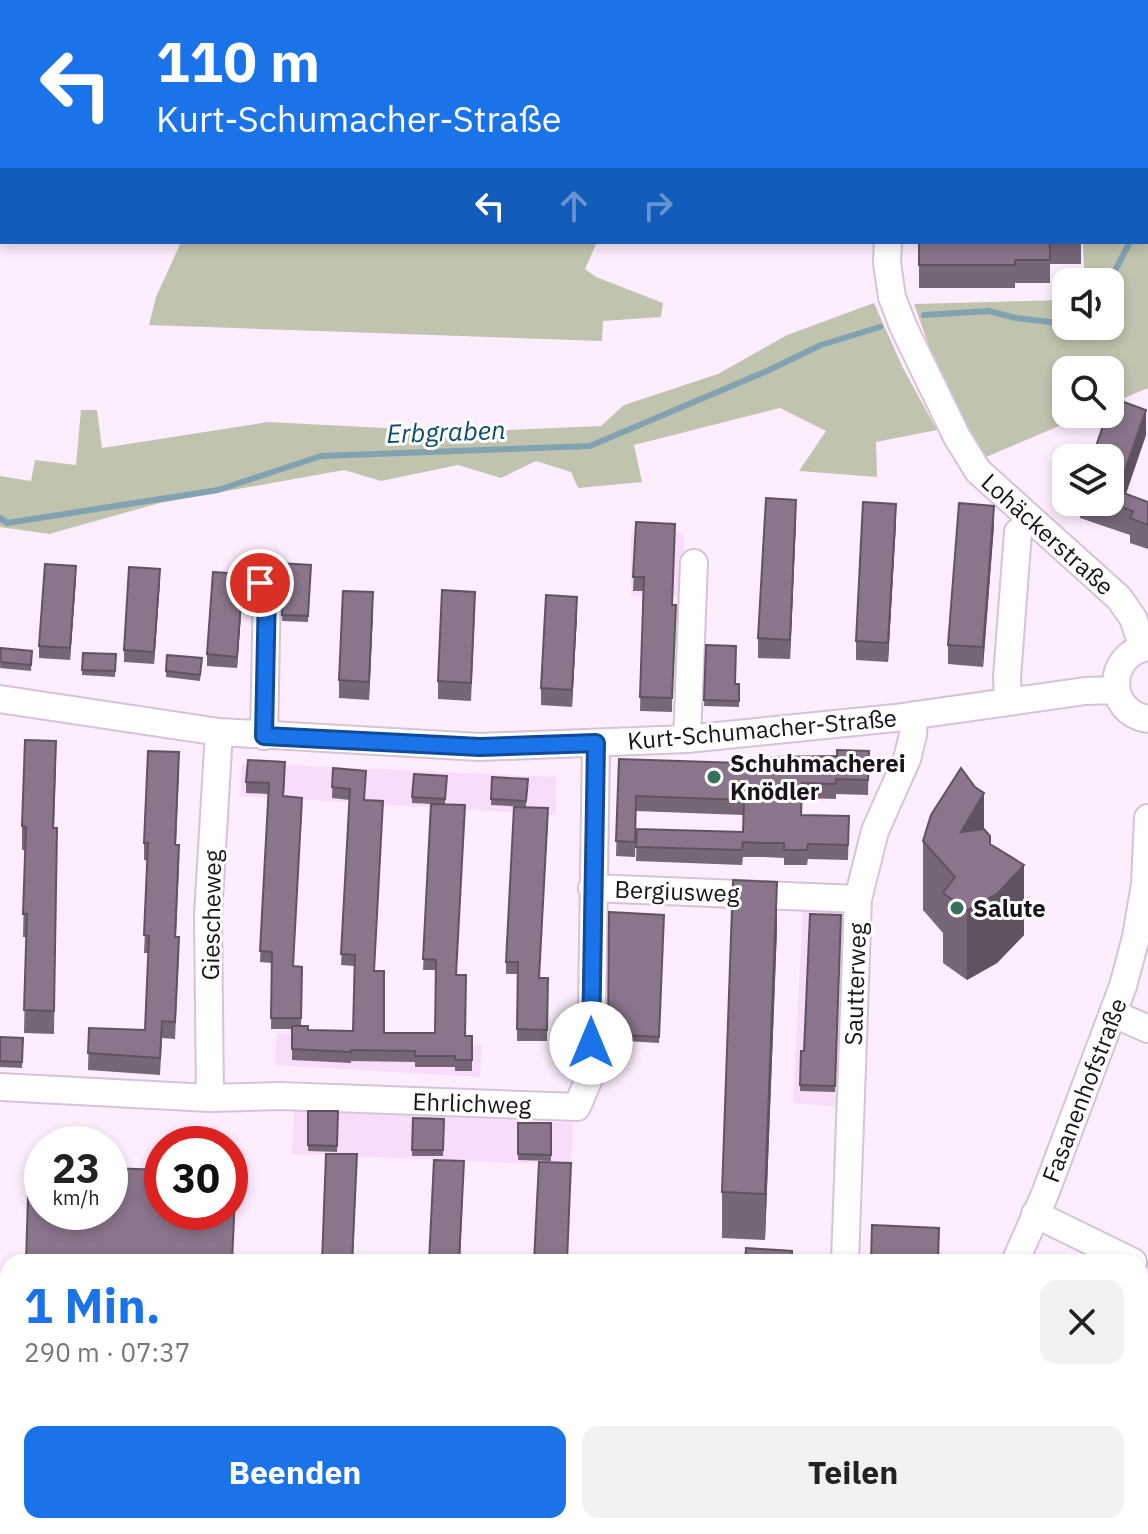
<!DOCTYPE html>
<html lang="de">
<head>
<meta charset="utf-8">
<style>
	body { margin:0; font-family:"IBM Plex Sans",sans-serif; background:#f2f2f2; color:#222; height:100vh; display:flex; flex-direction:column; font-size:30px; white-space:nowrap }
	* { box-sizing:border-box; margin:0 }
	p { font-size:26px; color:#767676 }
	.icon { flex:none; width:44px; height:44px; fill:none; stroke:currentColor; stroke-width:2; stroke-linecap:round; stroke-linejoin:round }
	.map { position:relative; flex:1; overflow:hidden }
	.side { position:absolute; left:0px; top:1254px; width:1148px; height:280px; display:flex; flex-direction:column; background:#fff; border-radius:24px 24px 0 0; box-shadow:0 4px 12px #0003 }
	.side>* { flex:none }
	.guide { position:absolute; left:0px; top:0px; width:1148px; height:244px; box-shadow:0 4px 12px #0003; background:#1a73e8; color:#fff; overflow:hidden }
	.tools { position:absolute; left:1052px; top:268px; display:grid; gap:16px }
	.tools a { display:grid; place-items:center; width:72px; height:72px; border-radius:16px; background:#fff; box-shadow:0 4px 12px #0003; font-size:40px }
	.speed { position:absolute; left:24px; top:1126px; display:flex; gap:16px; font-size:40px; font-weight:700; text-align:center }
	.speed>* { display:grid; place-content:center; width:104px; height:104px; border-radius:50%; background:#fff; box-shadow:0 4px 12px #0003; line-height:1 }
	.speed small { font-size:20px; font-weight:400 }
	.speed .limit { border:12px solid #d22; background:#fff; color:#111 }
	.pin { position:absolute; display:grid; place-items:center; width:68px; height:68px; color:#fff; margin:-34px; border:4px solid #fff; border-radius:50%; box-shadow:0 2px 8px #0007 }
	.me { position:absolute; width:88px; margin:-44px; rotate:0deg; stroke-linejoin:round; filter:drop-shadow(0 0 6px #0008) }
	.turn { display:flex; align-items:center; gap:28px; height:168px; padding:0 24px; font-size:36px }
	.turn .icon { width:104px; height:104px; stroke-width:2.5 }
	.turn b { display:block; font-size:56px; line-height:68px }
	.lanes { display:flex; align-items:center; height:76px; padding:0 24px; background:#0003; justify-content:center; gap:40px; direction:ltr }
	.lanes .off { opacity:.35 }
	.round { display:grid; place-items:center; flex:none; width:84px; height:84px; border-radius:16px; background:#f2f2f2 }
	.overview { display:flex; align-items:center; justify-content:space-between; height:136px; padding:0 24px }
	h1 { font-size:48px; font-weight:800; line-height:60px; color:#1a73e8 }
	.action { display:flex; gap:16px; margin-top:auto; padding:16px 24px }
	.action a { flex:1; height:92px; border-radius:16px; background:#1a73e8; color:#fff; font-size:32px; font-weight:800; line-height:92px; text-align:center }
	.action a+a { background:#f2f2f2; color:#222 }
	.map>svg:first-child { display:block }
	.built { fill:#f7ddf9 }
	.green { fill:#c0c4ae }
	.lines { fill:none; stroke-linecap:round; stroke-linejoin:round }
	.stream { stroke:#82a2b2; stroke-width:6 }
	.minor-casing { stroke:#d7c3d8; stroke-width:30 }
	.highway-casing { stroke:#d7c3d8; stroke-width:40 }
	.minor { stroke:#fff; stroke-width:26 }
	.highway { stroke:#fff; stroke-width:36 }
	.tram { stroke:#716672; stroke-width:2 }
	.wall { fill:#776578 }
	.shaded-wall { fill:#615262 }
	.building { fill:#8a758c; stroke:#615262; stroke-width:2 }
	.route-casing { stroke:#114b97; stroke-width:20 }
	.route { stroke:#1a73e8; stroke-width:14 }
	.poi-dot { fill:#38715a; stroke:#fff; stroke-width:3 }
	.labels { text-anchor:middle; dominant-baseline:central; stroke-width:6; stroke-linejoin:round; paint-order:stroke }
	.street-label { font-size:24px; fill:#1a131b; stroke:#fff }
	.poi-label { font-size:24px; font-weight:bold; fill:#1a131b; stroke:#fff; text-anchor:start }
	.water-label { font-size:26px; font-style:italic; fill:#0d4b64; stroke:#fff }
</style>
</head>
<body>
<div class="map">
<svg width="1148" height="1534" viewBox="0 0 1148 1534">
	<rect width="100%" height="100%" fill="#fdedfe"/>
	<path class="built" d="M631,532L684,533L683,597L631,596Z
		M242,763L556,777V815L240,796Z
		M803,906L848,909L840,1107L793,1103Z
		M277,1033L482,1045L480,1077L275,1065Z
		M294,1111L573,1123L571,1165L292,1154Z"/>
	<path class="green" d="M292,0H703L291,2Z
		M1148,0V388L1110,404V370H1066V414H1087L986,457L959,416L939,374L914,304L1066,300V326H1110V282H1077V272L1084,271L1083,242H1146Z
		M181,242H597L585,269L596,277L663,303L661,317L603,321L602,341L149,325L156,297Z
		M874,303L903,368L937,430L876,442L877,477L799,471L826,431L780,408L634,445L642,482L578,488L571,472L536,461L501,478L458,465L381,481L344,470L160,503L49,534L0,527V476L31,481L35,460L76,465L81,410H97L102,448L268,422L462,432L601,426L624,405L718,374L787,335Z
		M0,1362L8,1365V1504L0,1497Z
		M31,1526H212L217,1534H40Z
		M240,1526H288L292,1534H234Z
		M316,1526H439L437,1534H333L316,1530Z
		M476,1526H529L527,1534H474Z"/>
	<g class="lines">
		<path class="stream" d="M1146,211L1148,207
			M1109,282L1130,242
			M924,315L989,311L1016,318L1066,324
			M0,518L7,523L218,490L321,456L590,446L767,371L821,345L880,327"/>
		<g class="minor-casing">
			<path id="minor" d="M947,2L948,0
				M888,242L887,263L892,297L903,326L957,437L978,471L1119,598L1133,618L1143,647
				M260,583L267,589L264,736
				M1148,647C1106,654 1105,712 1148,719
				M0,699L219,732L480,747L687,739L895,718L1085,691L1115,690
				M1008,700L1007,677L1018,532
				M687,739L694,563
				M592,888L858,899
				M1114,1014L1148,1029
				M0,1087L210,1098L280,1096L577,1107L591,1074L596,743
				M210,1098L208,915L219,732
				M1035,1214L1133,1262
				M845,1262L858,899L875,831L907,759L913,735L914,715
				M1015,1262L1045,1194L1123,986L1136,937L1145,884L1148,818
				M945,1534V1526"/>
		</g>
		<g class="highway-casing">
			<path id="highway" d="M0,1528L6,1534"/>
		</g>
		<use href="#minor" class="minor"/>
		<use href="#highway" class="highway"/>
		<path class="tram" d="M0,1333L8,1337
			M1040,1526L1075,1531"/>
	</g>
	<path class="wall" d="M737,0H774L773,2H741Z
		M919,242H1081V264H1050V283H1015V288H919Z
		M1146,435L1126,494L1148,502V549L1130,543V535L1080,518V502H1110Z
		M796,519L790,659L758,658V638Z
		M636,522L673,605L672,712L640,711L643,591H633Z
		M896,523L888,662L856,660V641Z
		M994,525L983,667L948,664V645Z
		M278,563L311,565L308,622L282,621L283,589L278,578Z
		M76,578L70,660L39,658V646Z
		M160,581L154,664L124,662V650Z
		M243,586L237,668L207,666V654Z
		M475,609L471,701L438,699V681Z
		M373,610L369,700L339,698V680Z
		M577,615L572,707L541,705V688Z
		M706,645L735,684H739V707L704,706Z
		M1,648L32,651L31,671L0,668Z
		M83,653L116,654L115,677L82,675Z
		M202,658L200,681L166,677V671Z
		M869,751L868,795L836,794V799L802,798V815L849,816L848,860L808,859L807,865H784V858L763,857H743L742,865L636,861L637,829L743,832V815L636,811L635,857L616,856L619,759L771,764Z
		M56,764L54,828H57L54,1034L24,1033L26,937H23L25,850H22V826Z
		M333,768L365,800L375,971L384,1033H435L436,970H423L431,804L412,803V797L447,776L445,804L457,975L465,1036H472V1071H455V1067H415V1062L351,1061V1063L292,1060V1029H271L272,963L260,962L268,794L246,793V782L285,773L284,797L302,809L293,966L302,967L301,1026L308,1030L353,1031L354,966L341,965L350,800L332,798Z
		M179,770L176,845L179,862L176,937L179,954L175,1039L162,1038L160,1075L88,1070L89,1028L145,1030L148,953H144L148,861L144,860V843Z
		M492,777L528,779L526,807L491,805Z
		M548,820L539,978H548L547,1041H517V974H506V962Z
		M984,829L1024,935L997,963L967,980L943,963V933L923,910V841Z
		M609,912L664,915L659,1043L608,1040Z
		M841,915L835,1092L800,1091L801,1051H804Z
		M777,928L765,1240L722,1238V1192Z
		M0,1037L23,1038L22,1068L0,1067Z
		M308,1111H338L337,1152L308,1151Z
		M413,1118L444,1119L443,1156H412Z
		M518,1123H551V1161L518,1160Z
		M1148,1330V1383L1140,1379V1331L1146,1334Z"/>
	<path class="shaded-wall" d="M1146,410V435L1121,507L1118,491Z
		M796,500V519L790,659V640Z
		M896,504V523L888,662V643Z
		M994,506V525L983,667V647Z
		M76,566V578L70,660V648Z
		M160,569V581L154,664V652Z
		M243,574V586L237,668V657Z
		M373,592V610L369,700V682Z
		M577,597V615L572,707V690Z
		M984,793V862L961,832Z
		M990,836V897L1024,865V935L997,963L967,980V910L990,844Z
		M777,882V928L765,1240V1194Z
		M357,1154L353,1262H352Z
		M464,1161L460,1262H459Z"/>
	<path class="building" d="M919,242H1050V260H1015V265H919Z
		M1113,398L1146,410L1118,491L1148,502V525L1130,518L1133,511L1106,502H1110V458H1092L1107,414H1110V406Z
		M766,498L796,500L790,640L758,638Z
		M863,502L896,504L888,643L856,641Z
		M959,503L994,506L983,647L948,645Z
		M636,522L675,524L672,605H676L672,698L640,697L644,577H633Z
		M278,563L311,565L308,616L282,615L283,583L278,572Z
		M45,564L76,566L70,648L39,646Z
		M129,567L160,569L154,652L124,650Z
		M213,572L243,574L237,657L207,654Z
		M442,590L475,592L471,683L438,681Z
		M343,591L373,592L369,682L339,680Z
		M546,595L577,597L572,690L541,688Z
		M706,645L736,646L735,684H739V701L704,700Z
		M1,648L32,651L31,665L0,662Z
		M83,653L116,654L115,671L82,670Z
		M167,655L202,658L200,675L166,671Z
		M25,740L56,741L53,828H57L54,1011L24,1010L27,914H23L26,827L22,826Z
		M837,750L869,751L868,780L836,779V784L802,783L801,815L849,816L848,845L808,844L807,850H784V843H763L743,842L742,850L636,847L637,829L743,832L744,800L636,796L635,842L616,841L619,759L771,764L772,757L837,756Z
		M148,751L179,752L175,845H179L175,937H179L175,1022L162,1021L160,1058L88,1053L89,1028L145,1030L149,936L144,935L148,843H144Z
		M248,760L285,762L283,796L302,798L293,966L302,967L301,1018H271L272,952L260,951L269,783L246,782Z
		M333,768L366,771L364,800L383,801L374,971H384V1033H435L436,960L423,959L431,804L465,805L456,975H466L465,1036H472V1060H455V1056H415V1051L351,1050V1052L292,1049V1026H308V1030L353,1031L355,955L341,954L350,789L332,787Z
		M961,768L975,787L984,793L961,832L984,829L990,836V844L1024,865L997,894L967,910L943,893L955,877L923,841L931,815Z
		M414,774L447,776L445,799L412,797Z
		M492,777L528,779L526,801L491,799Z
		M514,807L548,808L539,978H548L547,1030L517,1029L518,962H506Z
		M733,880L777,882L765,1194L722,1192Z
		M609,912L664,915L659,1037L608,1034Z
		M810,914L841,915L835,1086L800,1085L801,1051H804Z
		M0,1037L23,1038L22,1062L0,1061Z
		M308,1111H338L337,1146L308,1145Z
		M413,1118L444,1119L443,1150H412Z
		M518,1123H551V1155L518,1154Z
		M326,1154H357L352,1262H322Z
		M434,1160L464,1161L459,1262H429Z
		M539,1162L571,1163L567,1262H534Z
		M29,1164H42V1212H110V1168L162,1170V1212H230V1173H236L232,1262H26Z
		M872,1225L939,1228L938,1262H871Z
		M746,1248L792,1251V1262H745Z
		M1148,1330V1364L1140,1361V1331L1146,1334Z"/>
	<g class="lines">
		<g class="route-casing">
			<path id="route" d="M260,583L267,589L264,736L480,747L596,743L591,1043"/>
		</g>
		<use href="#route" class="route"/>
	</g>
	<g class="poi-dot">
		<circle cx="714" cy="777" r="8"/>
		<circle cx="957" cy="908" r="8"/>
	</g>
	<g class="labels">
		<g class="street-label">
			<text transform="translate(1048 534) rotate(42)">Lohäckerstraße</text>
			<text transform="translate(762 729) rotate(-5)">Kurt-Schumacher-Straße</text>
			<text transform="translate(677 891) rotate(2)">Bergiusweg</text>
			<text transform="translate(211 915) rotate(-89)">Giescheweg</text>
			<text transform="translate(855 984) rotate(-88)">Sautterweg</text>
			<text transform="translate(1084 1090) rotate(-69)">Fasanenhofstraße</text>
			<text transform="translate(472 1103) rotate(2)">Ehrlichweg</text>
		</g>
		<g class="poi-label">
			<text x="730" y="763">Schuhmacherei<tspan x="730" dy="28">Knödler</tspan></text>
			<text x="973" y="908">Salute</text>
		</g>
		<g class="water-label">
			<text transform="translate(446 431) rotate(-2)">Erbgraben</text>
		</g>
	</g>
</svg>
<div class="tools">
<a><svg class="icon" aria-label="sound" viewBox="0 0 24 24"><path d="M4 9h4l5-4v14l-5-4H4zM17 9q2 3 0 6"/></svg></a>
<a><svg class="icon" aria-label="search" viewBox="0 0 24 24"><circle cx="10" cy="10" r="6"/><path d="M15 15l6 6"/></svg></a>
<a><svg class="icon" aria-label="layers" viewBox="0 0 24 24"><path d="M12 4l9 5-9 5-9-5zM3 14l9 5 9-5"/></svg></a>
</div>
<div class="speed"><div>23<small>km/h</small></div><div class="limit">30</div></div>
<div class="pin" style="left:260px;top:583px;background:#d93025"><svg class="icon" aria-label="arrive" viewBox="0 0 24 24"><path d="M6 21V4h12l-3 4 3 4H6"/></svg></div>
<svg class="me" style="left:591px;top:1043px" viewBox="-20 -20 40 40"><circle r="19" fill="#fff"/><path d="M0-13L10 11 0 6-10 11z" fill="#1a73e8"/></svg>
<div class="guide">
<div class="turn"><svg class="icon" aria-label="left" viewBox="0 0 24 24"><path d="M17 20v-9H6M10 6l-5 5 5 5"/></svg><div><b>110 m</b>Kurt-Schumacher-Straße</div></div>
<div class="lanes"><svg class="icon" aria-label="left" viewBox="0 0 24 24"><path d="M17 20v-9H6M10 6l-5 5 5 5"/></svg><svg class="icon off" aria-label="ahead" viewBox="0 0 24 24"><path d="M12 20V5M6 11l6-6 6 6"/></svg><svg class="icon off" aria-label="right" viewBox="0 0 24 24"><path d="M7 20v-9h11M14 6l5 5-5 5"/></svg></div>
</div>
<section class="side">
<div class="overview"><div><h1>1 Min.</h1><p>290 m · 07:37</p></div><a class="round"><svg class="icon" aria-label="close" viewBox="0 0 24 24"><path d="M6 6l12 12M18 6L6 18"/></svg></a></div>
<div class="action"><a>Beenden</a><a>Teilen</a></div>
</section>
</div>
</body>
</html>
